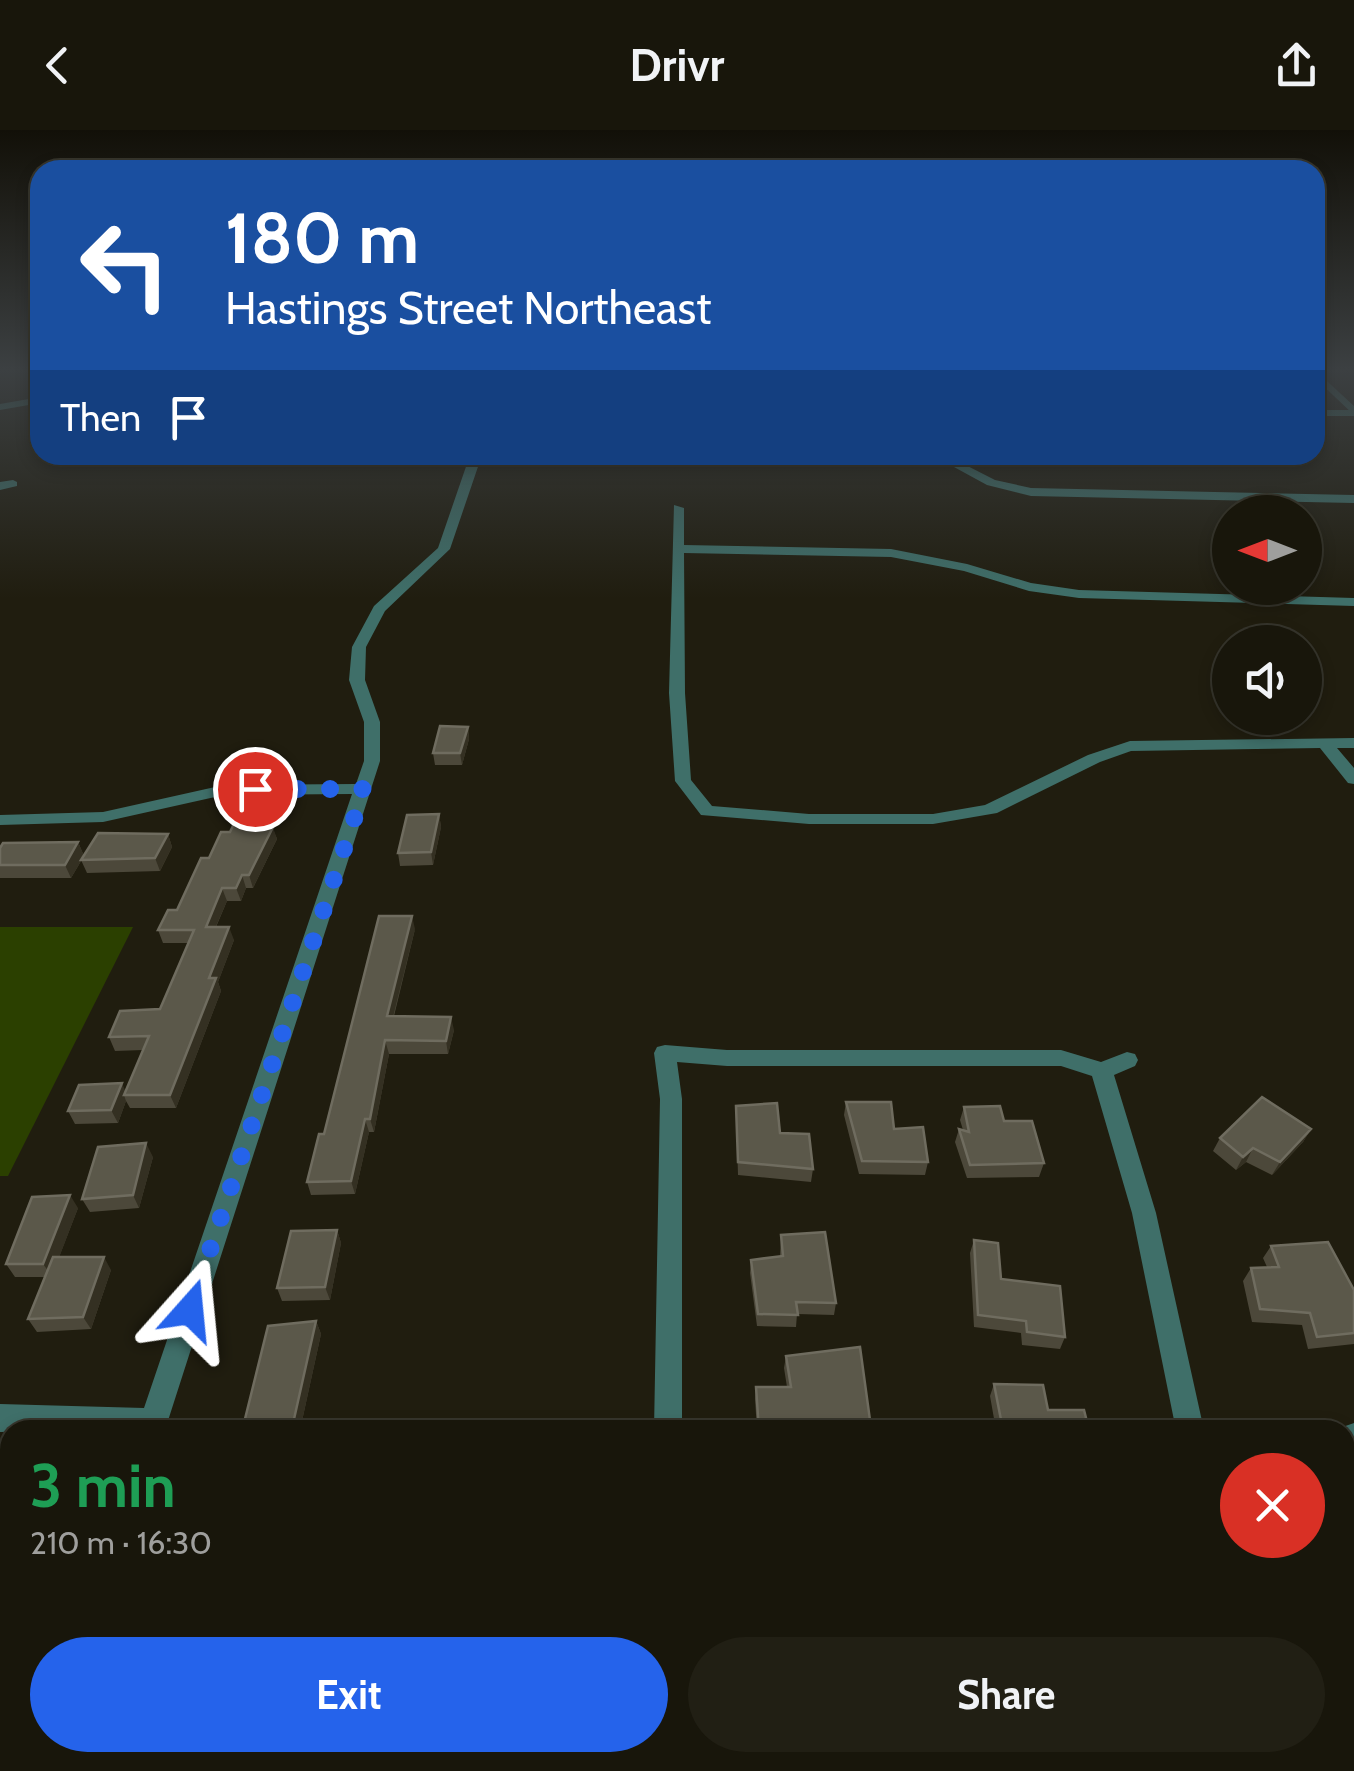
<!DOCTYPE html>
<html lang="en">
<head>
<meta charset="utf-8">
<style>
	body { margin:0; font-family:Cabin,sans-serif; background:#211f14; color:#f1f3f6; height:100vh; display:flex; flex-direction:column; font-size:38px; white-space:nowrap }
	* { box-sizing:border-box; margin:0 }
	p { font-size:32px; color:#9f9f9d }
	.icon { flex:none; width:55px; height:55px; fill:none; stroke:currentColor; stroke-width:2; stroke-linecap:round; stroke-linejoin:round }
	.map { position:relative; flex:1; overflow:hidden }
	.details { position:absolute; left:0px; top:1290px; width:1355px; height:352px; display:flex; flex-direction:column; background:#18160b; border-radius:30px 30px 0 0; box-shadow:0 5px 15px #0003,0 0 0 2px #36352c }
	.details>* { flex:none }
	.hud { position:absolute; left:30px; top:30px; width:1295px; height:305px; border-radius:30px; box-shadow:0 5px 15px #0003,0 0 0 2px #36352c; background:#1a4fa0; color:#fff; overflow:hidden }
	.needle { width:65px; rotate:270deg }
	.tools { position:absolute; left:1212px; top:365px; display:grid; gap:20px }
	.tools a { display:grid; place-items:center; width:110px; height:110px; border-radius:50%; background:#18160b; box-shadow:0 5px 15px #0003,0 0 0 2px #36352c; font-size:50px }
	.pin { position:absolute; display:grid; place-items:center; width:85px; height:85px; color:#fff; margin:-42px; border:5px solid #fff; border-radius:50%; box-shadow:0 2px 10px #0007 }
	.me { position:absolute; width:110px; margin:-55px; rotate:18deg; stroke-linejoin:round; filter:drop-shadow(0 0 8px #0008) }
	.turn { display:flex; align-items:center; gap:35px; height:210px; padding:0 30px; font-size:45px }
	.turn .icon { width:130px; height:130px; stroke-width:2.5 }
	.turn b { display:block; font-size:70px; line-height:85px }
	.then { display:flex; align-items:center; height:95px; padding:0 30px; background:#0003; gap:20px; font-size:38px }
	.round { display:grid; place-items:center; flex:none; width:105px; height:105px; border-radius:52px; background:#211f14 }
	.overview { display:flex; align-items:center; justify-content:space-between; height:170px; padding:0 30px }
	h1 { font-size:60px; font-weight:700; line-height:75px; color:#1e9e55 }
	.action { display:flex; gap:20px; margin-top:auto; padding:20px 30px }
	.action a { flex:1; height:115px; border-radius:60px; background:#2563eb; color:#fff; font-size:40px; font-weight:700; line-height:115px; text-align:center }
	.action a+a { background:#211f14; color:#f1f3f6 }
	header { display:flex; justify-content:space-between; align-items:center; height:130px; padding:0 30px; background:#18160b; font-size:45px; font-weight:700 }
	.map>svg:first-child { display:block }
	.green { fill:#2b4000 }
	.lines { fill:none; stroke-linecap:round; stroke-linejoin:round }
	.minor { fill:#3f6f69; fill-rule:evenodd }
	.tertiary { fill:#3f6f69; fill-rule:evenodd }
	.wall { fill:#4c483a }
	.shaded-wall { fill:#343022 }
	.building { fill:#5b584a; stroke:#6f6c5f; stroke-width:2.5 }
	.route { stroke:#2563eb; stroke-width:18; stroke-dasharray:0 32.4 }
</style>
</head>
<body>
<header><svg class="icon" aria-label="back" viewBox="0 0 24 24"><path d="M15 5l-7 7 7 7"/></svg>Drivr<svg class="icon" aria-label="share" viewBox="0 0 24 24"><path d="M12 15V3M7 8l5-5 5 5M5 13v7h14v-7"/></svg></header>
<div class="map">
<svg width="1354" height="1641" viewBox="0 0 1354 1641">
	<rect width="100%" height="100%" fill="#201d0f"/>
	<path class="green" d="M0,797H133L8,1046H0Z"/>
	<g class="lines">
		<path class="minor" d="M40,267V273L0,280V274Z
			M1315,280H1354V286H1315Z
			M470,325H482L450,419L385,481L366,517L365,550L380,592V631L165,1300L0,1302V1274L144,1278L352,664L224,665L103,692L0,695V685L103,682L224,655L356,654L364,631V592L349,550L352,517L374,476L438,418Z
			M932,325H946L995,350L1031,358L1354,365V373L1031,366L987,355Z
			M13,350L17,352V356L0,360V352Z
			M674,375L684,378V415L891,419L967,434L1031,453L1079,460L1354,468V476L1079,468L1029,461L964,441L891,427L684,423L685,563L691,650L712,676L809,684H933L985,675L1088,625L1130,611L1354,608V618H1337L1354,638V654L1348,653L1320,618L1131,621L1100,632L997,683L933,694H809L701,685L675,651L669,563Z
			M665,915L727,920H1061L1101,932L1127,922L1135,924L1138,930L1135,936L1114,945L1156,1083L1204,1300H1176L1132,1083L1092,946L1061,936H727L677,932L682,969V1300H654L660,969L654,923L657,917Z
			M1354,1293V1321L1345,1322V1300H1334Z
			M30,1632H64L62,1641H28Z
			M647,1632H681V1641H647Z
			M1280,1632H1314L1317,1641H1283Z"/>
		<path class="tertiary" d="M1315,240L1354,276V285L1315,248Z"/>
	</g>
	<path class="wall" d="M468,597L469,609L462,635H435L433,623Z
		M439,684L441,697L433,735L400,736L398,723Z
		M276,688L272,697L277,709L253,758H246L241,771H227L216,797L234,810L218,852L221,861L176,978H130L126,971L118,993L75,994L68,981L126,961L143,920L115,921L109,907L160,879L188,813H163L158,800L177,780L209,728L230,702Z
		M168,704L172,717L160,741L87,743L81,730Z
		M78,712L84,726L71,748H0V718Z
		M415,799L394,886L454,900L448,924H389L374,1002H369L355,1064L311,1065L307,1052L324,1004Z
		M846,972L894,999L928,1032L925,1045L859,1044L844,985Z
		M736,976L780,1003L813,1039L811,1052L738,1045Z
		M964,977L1004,991L1044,1033L1039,1047L967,1048L955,1012L959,999L963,1000L960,990Z
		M1311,999L1303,1012L1272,1045L1246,1032L1236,1040L1213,1021L1220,1008Z
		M153,1027L139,1078L90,1082L82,1069Z
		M78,1078L59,1127L111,1140L91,1199L37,1202L28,1189L45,1147H15L6,1134Z
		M337,1100L341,1113L330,1170L282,1171L277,1158Z
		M781,1105L836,1173L834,1185L797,1184L796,1197L757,1196L750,1143L751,1130L780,1126Z
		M974,1110L1001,1149L1065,1207L1060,1219L1022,1215L1021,1203L974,1197L970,1123Z
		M1271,1116L1354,1160V1214L1308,1219L1302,1195L1252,1192L1243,1151L1251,1138L1267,1137L1263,1128Z
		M316,1191L321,1204L300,1300H244L243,1297Z
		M786,1226L870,1290L868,1300H757L755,1269L756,1257H787L784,1238Z
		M994,1254L1048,1280L1089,1300H996L990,1266Z
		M1345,1406H1354V1476L1345,1457Z
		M1061,1632H1171L1173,1641H1062Z"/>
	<path class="shaded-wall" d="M468,597L469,609L462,635L460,623Z
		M272,675L276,688L268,707L273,697L277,709L253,758L249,745L263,696Z
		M439,684L441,697L433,735L431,722Z
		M168,704L172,717L160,741L155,728Z
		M78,712L84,726L71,748L65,735Z
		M242,745L246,758L241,771L236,758Z
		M222,758L227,771L210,810L206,797Z
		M412,786L415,799L390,899L387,886Z
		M229,797L234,810L218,852L221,861L176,978L170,965L209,848Z
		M451,887L454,900L448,924L446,911Z
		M385,910L389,924L374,1002L370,989Z
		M122,953L127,965H124L126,971L118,993L111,980Z
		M365,989L369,1002L355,1064L351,1051Z
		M1311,999L1303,1012L1272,1045L1280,1032Z
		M146,1013L153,1027L139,1078L133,1065Z
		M1253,1018L1246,1032L1236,1040L1243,1027Z
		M70,1065L78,1078L52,1146L43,1134Z
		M337,1100L341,1113L330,1170L325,1157Z
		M104,1127L111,1140L91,1199L83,1187Z
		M316,1191L321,1204L300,1300H293L292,1298Z
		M10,1385V1422L1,1445L0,1444V1410Z
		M282,1632H291L289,1641H280Z"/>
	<path class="building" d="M440,596L468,597L460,623H433Z
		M243,675H272L263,696L273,697L249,745H242L236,758H222L206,797H229L209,848H216L170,965H124L149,906L109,907L120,881L160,879L194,800H158L168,780H177L201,728H209L221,702H230Z
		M439,684L431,722L398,723L407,685Z
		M98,703L168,704L155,728L81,730Z
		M78,712L65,735H0V718L3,713Z
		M379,786H412L387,886L451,887L446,911L385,910L370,989H365L351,1051L307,1052L319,1004H324Z
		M122,953L111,980L68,981L79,955Z
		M1262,967L1311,999L1280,1032L1253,1018L1243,1027L1220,1008Z
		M846,972H891L894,999L923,997L928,1032L862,1031Z
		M777,973L780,1003L809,1004L813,1039L738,1032L736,976Z
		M1000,976L1004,991H1032L1044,1033L970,1035L959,999L969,1002L964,977Z
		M146,1013L133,1065L82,1069L98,1017Z
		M70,1065L43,1134H6L32,1067Z
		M337,1100L325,1157L277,1158L291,1101Z
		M825,1102L836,1173L796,1172L798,1185L758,1184L751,1130L783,1126L781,1105Z
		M974,1110L998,1113L1001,1149L1060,1156L1065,1207L1027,1202L1026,1191L978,1185Z
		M1328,1112L1354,1160V1203L1317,1207L1310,1183L1260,1179L1251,1138L1279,1137L1271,1116Z
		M53,1127H104L83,1187L28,1189Z
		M316,1191L292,1298L243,1297L268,1196Z
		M860,1217L870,1290L815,1293V1300H759L756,1257H791L786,1226Z
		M994,1254L1043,1255L1048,1280H1084L1089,1300H1003Z
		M0,1385L10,1384L0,1410Z
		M1345,1406H1354V1443L1345,1423Z
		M222,1632H282L280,1641H220Z
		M416,1632H530L529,1641H415Z
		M1069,1632H1171L1173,1641H1071Z
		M900,1633L901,1641H818Z"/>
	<linearGradient id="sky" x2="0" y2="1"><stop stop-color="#121008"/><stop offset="0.51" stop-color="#3c4042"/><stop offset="1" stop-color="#3c4042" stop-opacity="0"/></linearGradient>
	<rect width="1354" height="469" fill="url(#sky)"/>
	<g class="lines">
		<path class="route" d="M190,1180L364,659H255"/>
	</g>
</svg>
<div class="tools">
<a><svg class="needle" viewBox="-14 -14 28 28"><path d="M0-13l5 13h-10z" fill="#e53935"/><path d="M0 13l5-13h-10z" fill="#9f9f9d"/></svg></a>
<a><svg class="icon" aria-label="sound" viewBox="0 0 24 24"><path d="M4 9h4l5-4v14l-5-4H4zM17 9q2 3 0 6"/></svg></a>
</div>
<div class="pin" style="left:255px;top:659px;background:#d93025"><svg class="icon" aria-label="arrive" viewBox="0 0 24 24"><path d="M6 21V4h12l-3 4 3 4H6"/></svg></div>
<svg class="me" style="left:190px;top:1180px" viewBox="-20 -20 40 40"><path d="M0-17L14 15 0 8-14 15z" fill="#2563eb" stroke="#fff" stroke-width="4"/></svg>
<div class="hud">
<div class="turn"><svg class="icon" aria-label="left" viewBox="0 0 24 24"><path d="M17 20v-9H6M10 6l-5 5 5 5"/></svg><div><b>180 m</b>Hastings Street Northeast</div></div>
<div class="then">Then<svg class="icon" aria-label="arrive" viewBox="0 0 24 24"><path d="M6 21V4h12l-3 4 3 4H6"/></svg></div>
</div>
<section class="details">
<div class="overview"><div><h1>3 min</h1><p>210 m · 16:30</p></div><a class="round" style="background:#d93025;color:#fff"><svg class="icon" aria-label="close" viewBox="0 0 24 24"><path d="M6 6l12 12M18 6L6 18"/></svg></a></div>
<div class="action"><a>Exit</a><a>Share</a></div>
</section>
</div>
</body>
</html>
